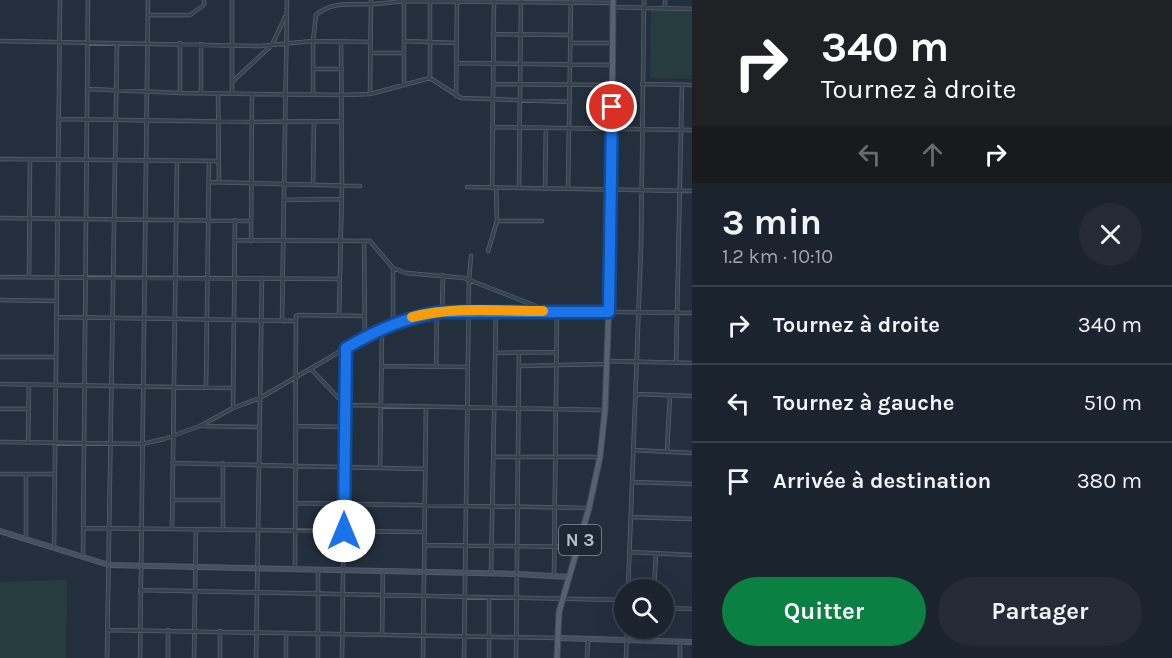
<!DOCTYPE html>
<html lang="fr">
<head>
<meta charset="utf-8">
<style>
	body { margin:0; font-family:Karla,sans-serif; background:#242b36; color:#f1f3f6; height:100vh; display:flex; flex-direction:column; font-size:22px; white-space:nowrap }
	* { box-sizing:border-box; margin:0 }
	p { font-size:20px; color:#a0a4aa }
	.icon { flex:none; width:33px; height:33px; fill:none; stroke:currentColor; stroke-width:2; stroke-linecap:round; stroke-linejoin:round }
	.map { position:relative; flex:1; overflow:hidden }
	.side { display:flex; flex-direction:column; background:#1b232e; width:480px }
	.side>* { flex:none }
	.hud { background:#202124; color:#fff; overflow:hidden }
	.tools { position:absolute; left:614px; top:579px; display:grid; gap:12px }
	.tools a { display:grid; place-items:center; width:60px; height:60px; border-radius:50%; background:#1b232e; box-shadow:0 6px 24px #0002,0 0 0 2px #39404a; font-size:30px }
	.pin { position:absolute; display:grid; place-items:center; width:51px; height:51px; color:#fff; margin:-26px; border:3px solid #fff; border-radius:50%; box-shadow:0 2px 6px #0007 }
	.me { position:absolute; width:66px; margin:-33px; rotate:0deg; stroke-linejoin:round; filter:drop-shadow(0 0 4px #0008) }
	.turn { display:flex; align-items:center; gap:21px; height:126px; padding:0 30px; font-size:27px }
	.turn .icon { width:78px; height:78px; stroke-width:2.5 }
	.turn b { display:block; font-size:42px; line-height:51px }
	.lanes { display:flex; align-items:center; height:57px; padding:0 30px; background:#0003; justify-content:center; gap:30px; direction:ltr }
	.lanes .off { opacity:.35 }
	.round { display:grid; place-items:center; flex:none; width:63px; height:63px; border-radius:32px; background:#242b36 }
	.headline { display:flex; align-items:center; justify-content:space-between; height:102px; padding:0 30px }
	h1 { font-size:36px; font-weight:700; line-height:45px }
	.primary-button { display:flex; gap:12px; margin-top:auto; padding:12px 30px }
	.primary-button a { flex:1; height:69px; border-radius:36px; background:#0b8043; color:#fff; font-size:24px; font-weight:700; line-height:69px; text-align:center }
	.primary-button a+a { background:#242b36; color:#f1f3f6 }
	ul { padding:0; list-style:none }
	li { display:flex; align-items:center; gap:18px; height:78px; padding:0 30px; border-top:2px solid #39404a }
	li div { flex:1 }
	li b { display:block; font-size:22px }
	li em { font-style:normal }
	main { display:flex; flex:1; min-height:0 }
	.map>svg:first-child { display:block }
	.green { fill:#263c3f }
	.lines { fill:none; stroke-linecap:round; stroke-linejoin:round }
	.street-casing { stroke:#565f6c; stroke-width:4.5 }
	.secondary-casing { stroke:#565f6c; stroke-width:6 }
	.primary-casing { stroke:#414a57; stroke-width:7 }
	.street { stroke:#38414e; stroke-width:3 }
	.secondary { stroke:#465061; stroke-width:4.5 }
	.primary { stroke:#56606e; stroke-width:5 }
	.route-casing { stroke:#114b97; stroke-width:15 }
	.route { stroke:#1a73e8; stroke-width:10 }
	.slow { stroke:#f59e0b; stroke-width:10 }
	.labels { text-anchor:middle; dominant-baseline:central; stroke-width:4.5; stroke-linejoin:round; paint-order:stroke }
	.shield { fill:#1d2633; stroke:#878f9c; stroke-width:1.5 }
	.shield-label { font-size:18px; font-weight:bold; fill:#b4bcc9 }
</style>
</head>
<body>
<main>
<div class="map">
<svg width="692" height="658" viewBox="0 0 692 658">
	<rect width="100%" height="100%" fill="#242f3e"/>
	<path class="green" d="M651,10L692,11V79L650,78Z
		M67,580L66,658H0V582Z"/>
	<g class="lines">
		<g class="street-casing">
			<path id="street" d="M613,7L692,9
				M665,8V0
				M148,15H190L204,5V0
				M493,34L571,35
				M0,41L260,46L313,41L371,42
				M404,41L456,43
				M180,43V93
				M571,43H612
				M371,53H404
				M456,63L612,65
				M313,69H342
				M430,78V1
				M232,82L272,45L285,17
				M493,84L611,85
				M642,84L692,85
				M404,85V0
				M87,89L180,93L342,95L370,94L430,78L461,98L570,102
				M201,94V44
				M218,94L219,182
				M232,94V0
				M370,94L371,0
				M313,95V41L316,15C332,1 350,5 371,4C382,4 393,2 404,1L613,3
				M456,96L457,1
				M59,119L252,122L341,121
				M492,127L692,130
				M0,159L219,161
				M209,182L360,186
				M313,183L314,122
				M467,187L692,191
				M492,188L494,1
				M519,188L521,0
				M545,189L546,128
				M568,189L571,0
				M284,200L342,199
				M0,218L251,221
				M497,221H542
				M235,240L370,241L393,268L406,273L464,278L546,310
				M251,241L252,94
				M364,241L365,337
				M488,251L497,221L496,188
				M393,268V323
				M0,277L340,279
				M29,277L30,159
				M0,300L57,301
				M442,312L443,275
				M339,316L342,185L341,42
				M57,317L296,321
				M282,321L287,0
				M495,353L557,352
				M0,357H56
				M608,361L692,363
				M676,362L682,85
				M381,366L468,367
				M520,366L606,364
				M436,367L437,313
				M311,369L345,405L604,410
				M0,384L233,388
				M206,387L209,161
				M636,394L692,396
				M233,408L235,220
				M0,409H29
				M202,426L259,427
				M296,426L345,427
				M0,442L142,444L164,439L200,426L233,408L260,398L365,337L393,324L417,316L468,310L692,313
				M28,442L29,385
				M633,450L692,453
				M667,452L670,395
				M494,457H600
				M173,463L425,469
				M223,463V530
				M380,467L382,328
				M0,474H55
				M632,482L692,484
				M172,500H223
				M296,503L589,508
				M631,517L692,519
				M83,528L424,532
				M172,529L177,161
				M26,538V474
				M424,545L577,547
				M54,548L60,0
				M629,552L692,555
				M83,557L88,0
				M295,569L296,316L299,315L364,316
				M491,573L496,311
				M554,576L557,311
				M140,590L624,600
				M628,590L641,247L644,0
				M654,590L656,553
				M663,608L692,609
				M108,630L558,638
				M382,634L383,571
				M680,642V658
				M107,658L117,43
				M140,658L148,0
				M168,658V630
				M194,658L196,529
				M220,658V631
				M256,658L262,278
				M286,658V633
				M318,658V570
				M342,658L346,348
				M423,658L426,406
				M464,658L469,280L471,256
				M489,658V597
				M516,658L519,352
				M587,658L588,639
				M626,658L627,628"/>
		</g>
		<g class="secondary-casing">
			<path id="secondary" d="M0,531L109,565L517,574L569,577
				M558,638L692,642"/>
		</g>
		<g class="primary-casing">
			<path id="primary" d="M557,658L559,612L589,508L600,457L605,410L611,247L613,0"/>
		</g>
		<use href="#street" class="street"/>
		<use href="#secondary" class="secondary"/>
		<use href="#primary" class="primary"/>
	</g>
	<g class="lines">
		<g class="route-casing">
			<path id="route" d="M344,531L346,348C377,330 406,317 442,312H609L612,107"/>
		</g>
		<use href="#route" class="route"/>
		<path class="slow" d="M412,317C454,306 500,311 543,311"/>
	</g>
	<g class="labels">
		<rect class="shield" x="559" y="525" width="42" height="30" rx="4.5"/>
		<g class="shield-label">
			<text x="580" y="540">N 3</text>
		</g>
	</g>
</svg>
<div class="tools">
<a><svg class="icon" aria-label="search" viewBox="0 0 24 24"><circle cx="10" cy="10" r="6"/><path d="M15 15l6 6"/></svg></a>
</div>
<div class="pin" style="left:612px;top:107px;background:#d93025"><svg class="icon" aria-label="arrive" viewBox="0 0 24 24"><path d="M6 21V4h12l-3 4 3 4H6"/></svg></div>
<svg class="me" style="left:344px;top:531px" viewBox="-20 -20 40 40"><circle r="19" fill="#fff"/><path d="M0-13L10 11 0 6-10 11z" fill="#1a73e8"/></svg>
</div>
<section class="side">
<div class="hud">
<div class="turn"><svg class="icon" aria-label="right" viewBox="0 0 24 24"><path d="M7 20v-9h11M14 6l5 5-5 5"/></svg><div><b>340 m</b>Tournez à droite</div></div>
<div class="lanes"><svg class="icon off" aria-label="left" viewBox="0 0 24 24"><path d="M17 20v-9H6M10 6l-5 5 5 5"/></svg><svg class="icon off" aria-label="ahead" viewBox="0 0 24 24"><path d="M12 20V5M6 11l6-6 6 6"/></svg><svg class="icon" aria-label="right" viewBox="0 0 24 24"><path d="M7 20v-9h11M14 6l5 5-5 5"/></svg></div>
</div>
<div class="headline"><div><h1>3 min</h1><p>1.2 km · 10:10</p></div><a class="round"><svg class="icon" aria-label="close" viewBox="0 0 24 24"><path d="M6 6l12 12M18 6L6 18"/></svg></a></div>
<ul>
<li><svg class="icon" aria-label="right" viewBox="0 0 24 24"><path d="M7 20v-9h11M14 6l5 5-5 5"/></svg><div><b>Tournez à droite</b></div><em>340 m</em></li>
<li><svg class="icon" aria-label="left" viewBox="0 0 24 24"><path d="M17 20v-9H6M10 6l-5 5 5 5"/></svg><div><b>Tournez à gauche</b></div><em>510 m</em></li>
<li><svg class="icon" aria-label="arrive" viewBox="0 0 24 24"><path d="M6 21V4h12l-3 4 3 4H6"/></svg><div><b>Arrivée à destination</b></div><em>380 m</em></li>
</ul>
<div class="primary-button"><a>Quitter</a><a>Partager</a></div>
</section>
</main>
</body>
</html>
